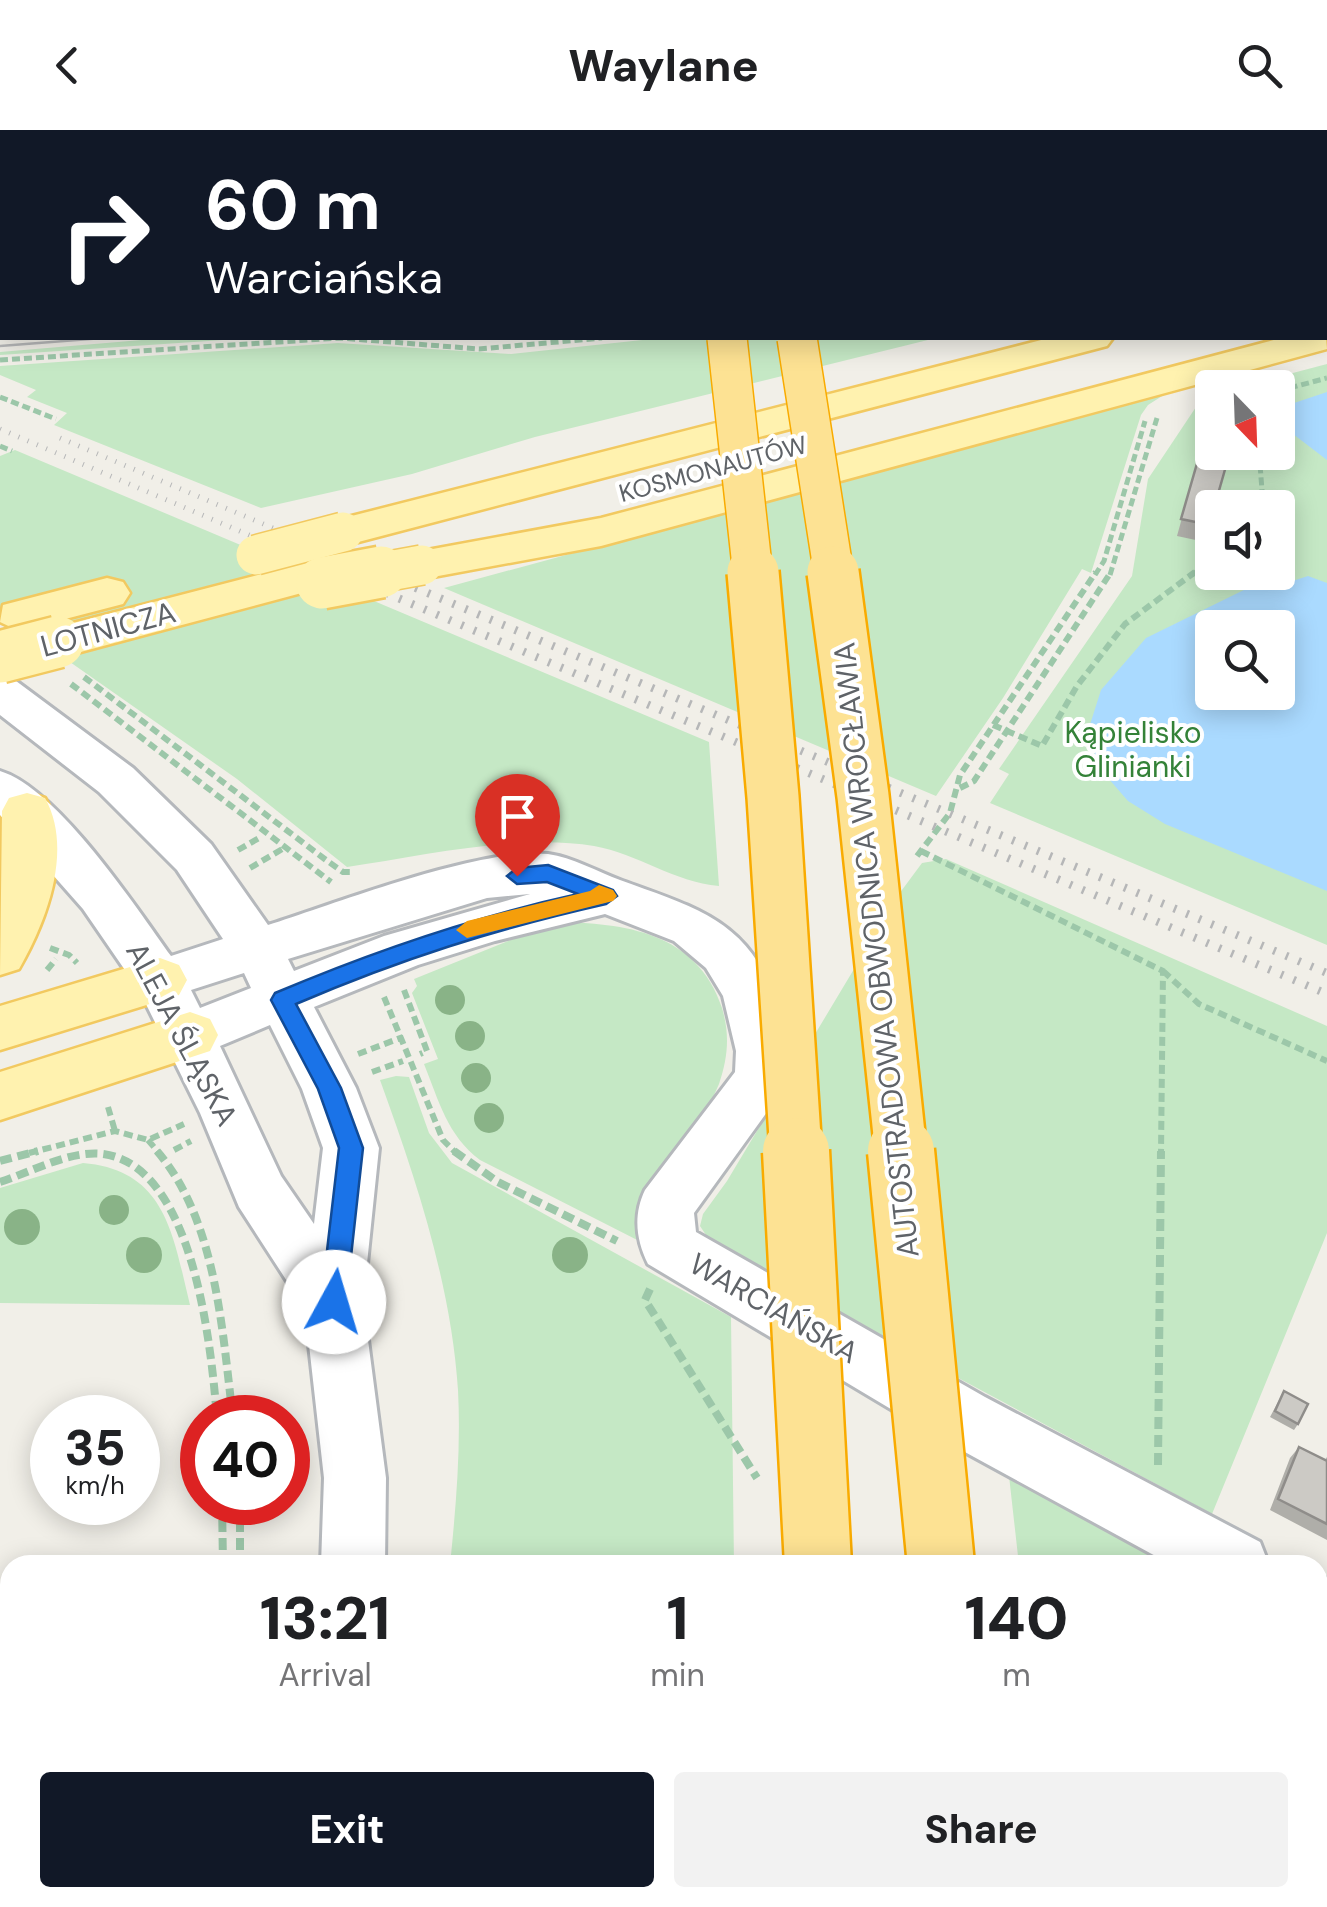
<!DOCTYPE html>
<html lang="en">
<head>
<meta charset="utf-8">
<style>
	body { margin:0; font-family:"DM Sans",sans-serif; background:#f2f2f2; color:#202124; height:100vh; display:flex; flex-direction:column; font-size:38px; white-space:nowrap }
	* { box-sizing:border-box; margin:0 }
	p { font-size:32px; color:#757577 }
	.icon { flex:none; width:55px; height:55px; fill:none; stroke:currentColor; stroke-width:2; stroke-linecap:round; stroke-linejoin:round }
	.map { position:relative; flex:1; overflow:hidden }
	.panel { position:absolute; left:0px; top:1425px; width:1328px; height:352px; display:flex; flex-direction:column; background:#fff; border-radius:30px 30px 0 0; box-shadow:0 5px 25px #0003 }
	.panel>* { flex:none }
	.guide { position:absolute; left:0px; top:0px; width:1328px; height:210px; box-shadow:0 5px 25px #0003; background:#111827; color:#fff; overflow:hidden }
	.needle { width:65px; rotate:157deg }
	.fabs { position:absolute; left:1195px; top:240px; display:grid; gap:20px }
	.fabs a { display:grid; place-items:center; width:100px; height:100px; border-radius:10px; background:#fff; box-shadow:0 5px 25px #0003; font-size:50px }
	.speed { position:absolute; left:30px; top:1265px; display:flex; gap:20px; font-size:50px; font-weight:700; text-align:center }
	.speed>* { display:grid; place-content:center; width:130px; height:130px; border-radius:50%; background:#fff; box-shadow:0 5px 25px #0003; line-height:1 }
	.speed small { font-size:25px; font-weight:400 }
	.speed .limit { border:15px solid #d22; background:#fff; color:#111 }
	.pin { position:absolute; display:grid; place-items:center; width:85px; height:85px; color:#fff; margin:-102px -42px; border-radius:50% 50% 50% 0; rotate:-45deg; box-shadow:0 0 10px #0007 }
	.pin .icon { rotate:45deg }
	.me { position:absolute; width:110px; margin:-55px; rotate:6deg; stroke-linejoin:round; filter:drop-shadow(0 0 8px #0008) }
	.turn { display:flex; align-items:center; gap:35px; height:210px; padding:0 40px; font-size:45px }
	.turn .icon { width:130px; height:130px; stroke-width:2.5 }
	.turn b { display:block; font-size:70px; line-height:85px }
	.eta { display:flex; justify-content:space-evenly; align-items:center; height:170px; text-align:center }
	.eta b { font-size:60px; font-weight:800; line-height:70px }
	.action { display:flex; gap:20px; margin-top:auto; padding:20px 40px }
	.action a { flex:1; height:115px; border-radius:10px; background:#111827; color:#fff; font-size:40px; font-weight:800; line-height:115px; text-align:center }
	.action a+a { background:#f2f2f2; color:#202124 }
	header { display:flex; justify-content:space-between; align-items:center; height:130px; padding:0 40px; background:#fff; font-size:45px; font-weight:800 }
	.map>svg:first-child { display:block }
	.green { fill:#c5e8c5; fill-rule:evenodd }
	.water { fill:#aadaff; fill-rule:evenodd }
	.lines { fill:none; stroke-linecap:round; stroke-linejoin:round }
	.stream { fill:#aadaff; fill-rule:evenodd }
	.minor-casing { stroke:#b5b8bc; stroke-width:6 }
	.major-casing { stroke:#f2c960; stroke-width:5 }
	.highway-casing { stroke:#f9ab00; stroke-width:5 }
	.path-far2 { stroke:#9cc7a9; stroke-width:5; stroke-dasharray:8 4; stroke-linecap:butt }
	.path-far1 { stroke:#9cc7a9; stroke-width:6; stroke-dasharray:9 5; stroke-linecap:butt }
	.path { stroke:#9cc7a9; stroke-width:8; stroke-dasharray:12 6; stroke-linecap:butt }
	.minor { fill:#fff; fill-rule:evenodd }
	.major { fill:#fff2af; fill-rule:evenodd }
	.highway { fill:#fde293; fill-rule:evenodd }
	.tram { stroke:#b6b7b8; stroke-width:2.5 }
	.rail-far1 { stroke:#b6b7b8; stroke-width:5; stroke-dasharray:1 9; stroke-linecap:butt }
	.rail { stroke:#b6b7b8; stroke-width:8; stroke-dasharray:2.5 11; stroke-linecap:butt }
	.major-bridge-far1-casing { stroke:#f2c960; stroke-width:42; stroke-linecap:butt }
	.major-bridge-casing { stroke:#f2c960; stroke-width:56; stroke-linecap:butt }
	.highway-bridge-far2-casing { stroke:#f9ab00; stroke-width:42; stroke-linecap:butt }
	.highway-bridge-far1-casing { stroke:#f9ab00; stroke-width:56; stroke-linecap:butt }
	.highway-bridge-casing { stroke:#f9ab00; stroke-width:71; stroke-linecap:butt }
	.major-bridge-far1 { stroke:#fff2af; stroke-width:39 }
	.major-bridge { stroke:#fff2af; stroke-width:51 }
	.highway-bridge-far2 { stroke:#fde293; stroke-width:39 }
	.highway-bridge-far1 { stroke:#fde293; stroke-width:51 }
	.highway-bridge { stroke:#fde293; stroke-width:66 }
	.tree { fill:#89b387 }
	.wall { fill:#afaea9 }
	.building { fill:#cccac5; stroke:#8f8d8a; stroke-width:2.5 }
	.route { fill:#1a73e8; stroke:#114b97; stroke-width:2.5 }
	.slow { fill:#f59e0b }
	.labels { text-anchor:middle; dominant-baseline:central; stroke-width:8; stroke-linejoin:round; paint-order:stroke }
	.far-street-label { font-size:25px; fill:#5f6368; stroke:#fff }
	.street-label { font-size:30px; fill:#5f6368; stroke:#fff }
	.park-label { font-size:30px; fill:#348238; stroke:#fff }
</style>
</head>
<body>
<header><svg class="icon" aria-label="back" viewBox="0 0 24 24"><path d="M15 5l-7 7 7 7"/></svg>Waylane<svg class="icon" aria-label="search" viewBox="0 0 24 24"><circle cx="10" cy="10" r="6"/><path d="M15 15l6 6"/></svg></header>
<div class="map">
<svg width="1327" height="1777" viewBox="0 0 1327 1777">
	<rect width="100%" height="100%" fill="#f1efe8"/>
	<path class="green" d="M165,208H253L0,225V222Z
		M661,208H936L535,307L412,344L261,378L54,295L67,283L27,267L36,260L0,245V236L338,213L511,224Z
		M1327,234V815L990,673L1009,644L999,639L1132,446L1148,349L1202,268L1212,265V322H1278V258L1239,257ZM1212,378H1278V442H1212ZM1212,498H1278V562H1212Z
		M1170,261L1148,275L1141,285L1091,443L1082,439L1003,568L936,666L444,458Z
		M15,320L709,612L719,756C674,752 638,724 594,716C520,703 422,726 347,737L237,649L0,483V326Z
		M946,729L1327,896V1103L1212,1384L714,1117L700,1096L703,1084L727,1051L899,764L922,733Z
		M555,792C625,793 697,802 722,878C730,905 728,927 719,954L647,1115L480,1030C447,1005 439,971 424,934L438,929L412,863L417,856L414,849Z
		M396,946L409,947L429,1003L452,1033L731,1187L734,1435H450C456,1376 461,1319 458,1260C451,1154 416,1049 380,950Z
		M83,1033C167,1040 173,1106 190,1175L0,1173V1058Z
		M1008,1337L1188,1435H1019Z
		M416,1768H739V1777H415Z
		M1057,1768H1255L1251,1777H1058Z"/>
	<path class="water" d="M1327,262V330L1293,304L1282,287L1288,275Z
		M1308,446L1327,453V761L1165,694L1128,671L1101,640L1087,604L1101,560L1146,508L1250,457L1280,455ZM1212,498H1278V562H1212Z"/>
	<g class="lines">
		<path class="stream" d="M729,1768H748L754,1777H733Z"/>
		<g class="minor-casing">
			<path id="minor" d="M406,0H438L439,2H407Z
				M629,0H661V2H629Z
				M0,76H2V96H0Z
				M0,546L16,551L133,638L211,714L268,795C337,773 481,717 548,724C572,727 598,742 620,750C705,781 756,793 782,891C789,917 793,938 780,964L694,1083L696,1102L985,1267L1260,1412L1269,1435H1172L941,1309L648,1134C636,1110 633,1085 645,1060L735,942L736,921L723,866L706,838L674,811L605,784L495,811L418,835L314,877L356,958L379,1018L363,1172L386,1348L385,1435H321L324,1348L305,1179L239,1077L200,983L140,862L83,779L0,685V641C57,658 136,777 171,826L223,809L177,740L99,662L0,585ZM530,764L384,806L294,841L288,829L487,768ZM244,843L251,858L200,878L191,860ZM270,895L302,959L323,1018L314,1094L281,1046L220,916Z
				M1318,1445L1327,1449V1516L1318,1512Z
				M295,1768H367L366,1777H294Z"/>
		</g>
		<g class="major-casing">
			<path id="major" d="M1135,0H1171L1172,2H1137Z
				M1199,0H1235L1236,2H1201Z
				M1325,97H1327V121H1325Z
				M1325,151H1327V175H1325Z
				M1325,197L1327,219L601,416L422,449L406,445L400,435L406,425L422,421L601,388L1281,208H1325Z
				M1049,208H1113L1107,216L343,416L328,412L321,402L328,392Z
				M308,432L324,437L330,447L324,457L58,528L42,523L35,512L42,501Z
				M107,448L123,452L130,463L123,474L19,501L0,492L3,475Z
				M27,663L45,668C74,720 46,792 19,839L0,845L2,681L9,668Z
				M160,828L179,835L187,850L179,865L0,920V876Z
				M190,882L210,889L218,905L210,921L0,990V942Z"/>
		</g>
		<g class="highway-casing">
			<path id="highway" d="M683,0H717L718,2H684Z
				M743,0H777V2H743Z
				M795,1768H871V1777H795Z
				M932,1768H1008L1009,1777H933Z"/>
		</g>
		<path class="path-far2" d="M0,230L340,208L479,219L602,208
			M1278,261L1327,248
			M0,267L56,289
			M0,316L12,321
			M1255,378L1262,360L1259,322
			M1095,445L1104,431L1145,291
			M1110,445L1157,288
			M1192,445L1212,430"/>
		<path class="path-far1" d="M84,547L326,730L343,742H351
			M71,554L331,752
			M993,595L1042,616L1077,556L1125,494L1195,442
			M960,658L974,651L1111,442
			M238,720L259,708
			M921,721L1163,841L1161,1023
			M917,726L950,683L960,645L1096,442
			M250,738L284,718
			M50,818L69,825L77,833
			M47,840L56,829
			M1163,841L1199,874L1327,931
			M404,860L427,921L420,924
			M384,867L443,1010L456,1023
			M358,924L403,907
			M372,942L403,931
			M108,977L115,1001
			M148,1010L159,1023
			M174,1020L191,1011
			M29,1023L115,1001L148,1010L184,994"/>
		<path class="path" d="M157,1021C217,1091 222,1201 233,1288
			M454,1021L498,1052L617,1111
			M0,1031L38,1021
			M0,1052C31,1042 70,1020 103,1024C194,1036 211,1216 217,1288
			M650,1159L645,1170L757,1348
			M1158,1335L1161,1021
			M222,1372L223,1435
			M240,1372V1435
			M232,1777L233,1768"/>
		<use href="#minor" class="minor"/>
		<use href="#major" class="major"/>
		<use href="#highway" class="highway"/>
		<path class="tram" d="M0,216L103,208"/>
		<path class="rail-far1" d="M0,299L343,445
			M60,308L384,445"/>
		<path class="rail" d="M337,442L1327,864
			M378,442L1327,843"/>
		<g class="major-bridge-far1-casing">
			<path id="major-bridge-far1" d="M256,425L343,402
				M367,445L422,435"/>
		</g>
		<g class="major-bridge-casing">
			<path id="major-bridge" d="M322,453L381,442
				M0,527L58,512"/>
		</g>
		<g class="highway-bridge-far2-casing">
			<path id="highway-bridge-far2" d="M727,208L753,445
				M797,208L834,445"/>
		</g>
		<g class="highway-bridge-far1-casing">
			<path id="highway-bridge-far1" d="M753,442L773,667L796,1023
				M833,442L863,666L901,1023"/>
		</g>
		<g class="highway-bridge-casing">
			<path id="highway-bridge" d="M796,1021L818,1435
				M901,1021L941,1435"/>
		</g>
		<use href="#major-bridge-far1" class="major-bridge-far1"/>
		<use href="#major-bridge" class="major-bridge"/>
		<use href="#highway-bridge-far2" class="highway-bridge-far2"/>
		<use href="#highway-bridge-far1" class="highway-bridge-far1"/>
		<use href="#highway-bridge" class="highway-bridge"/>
	</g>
	<g class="tree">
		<circle cx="450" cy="870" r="15"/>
		<circle cx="470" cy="906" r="15"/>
		<circle cx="476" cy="948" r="15"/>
		<circle cx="489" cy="988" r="15"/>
		<circle cx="114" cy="1080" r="15"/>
		<circle cx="22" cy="1097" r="18"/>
		<circle cx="144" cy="1125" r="18"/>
		<circle cx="570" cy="1125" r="18"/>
	</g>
	<path class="wall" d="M0,0H365L366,2H2V31H0Z
		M1198,330L1212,385L1205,412L1177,406Z
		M1284,1261L1298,1294L1294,1300L1270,1287Z
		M1299,1317L1325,1330L1327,1327V1410L1270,1380L1290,1328Z"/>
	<path class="building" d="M0,0H61V2H2V7H0Z
		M81,0H334L335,2H61Z
		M335,0H365L366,2H335Z
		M540,0H591V2H541Z
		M2,98V120H0V99Z
		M1198,330L1226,336L1214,378H1212L1210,395L1181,389Z
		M1284,1261L1308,1274L1298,1294L1275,1281Z
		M1299,1317L1327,1331V1394L1278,1369Z"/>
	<path class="route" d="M548,735L613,760L617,766L606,774C495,799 401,829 296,874L341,958L363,1018L346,1172L343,1180L334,1183L325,1180L321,1172L339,1018L318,959L271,870L275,863C374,821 473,787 578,764L547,752L517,754L507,746L517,738Z"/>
	<path class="slow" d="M599,755L613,760L617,766L613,771L467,808L456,800L467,791L590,761Z"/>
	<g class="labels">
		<g class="far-street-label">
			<text transform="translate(713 339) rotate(-15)">KOSMONAUTÓW</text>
		</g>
		<g class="street-label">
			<text transform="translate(108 499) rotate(-15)">LOTNICZA</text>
			<text transform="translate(876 820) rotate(-96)">AUTOSTRADOWA OBWODNICA WROCŁAWIA</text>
			<text transform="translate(182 904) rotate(62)">ALEJA ŚLĄSKA</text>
			<text transform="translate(774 1178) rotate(30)">WARCIAŃSKA</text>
		</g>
		<g class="park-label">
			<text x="1133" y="602">Kąpielisko<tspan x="1133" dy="34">Glinianki</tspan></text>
		</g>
	</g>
</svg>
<div class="fabs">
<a><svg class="needle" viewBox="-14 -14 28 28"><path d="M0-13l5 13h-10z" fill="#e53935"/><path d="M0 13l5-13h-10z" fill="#757577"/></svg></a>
<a><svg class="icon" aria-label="sound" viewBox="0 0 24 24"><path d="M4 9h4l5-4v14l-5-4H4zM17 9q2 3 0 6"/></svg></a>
<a><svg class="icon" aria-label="search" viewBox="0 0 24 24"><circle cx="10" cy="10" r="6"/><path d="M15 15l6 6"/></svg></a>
</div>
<div class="speed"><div>35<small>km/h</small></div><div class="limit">40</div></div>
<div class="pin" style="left:517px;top:746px;background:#d93025"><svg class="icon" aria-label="arrive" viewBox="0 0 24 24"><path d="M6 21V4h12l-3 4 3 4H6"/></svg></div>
<svg class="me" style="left:334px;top:1172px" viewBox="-20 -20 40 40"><circle r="19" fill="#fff"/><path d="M0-13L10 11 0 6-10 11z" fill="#1a73e8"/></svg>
<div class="guide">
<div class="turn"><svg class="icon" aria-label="right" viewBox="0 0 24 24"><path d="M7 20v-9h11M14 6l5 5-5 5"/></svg><div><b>60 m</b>Warciańska</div></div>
</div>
<section class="panel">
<div class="eta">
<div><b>13:21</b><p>Arrival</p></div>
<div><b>1</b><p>min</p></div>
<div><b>140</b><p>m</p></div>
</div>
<div class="action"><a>Exit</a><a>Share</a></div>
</section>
</div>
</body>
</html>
